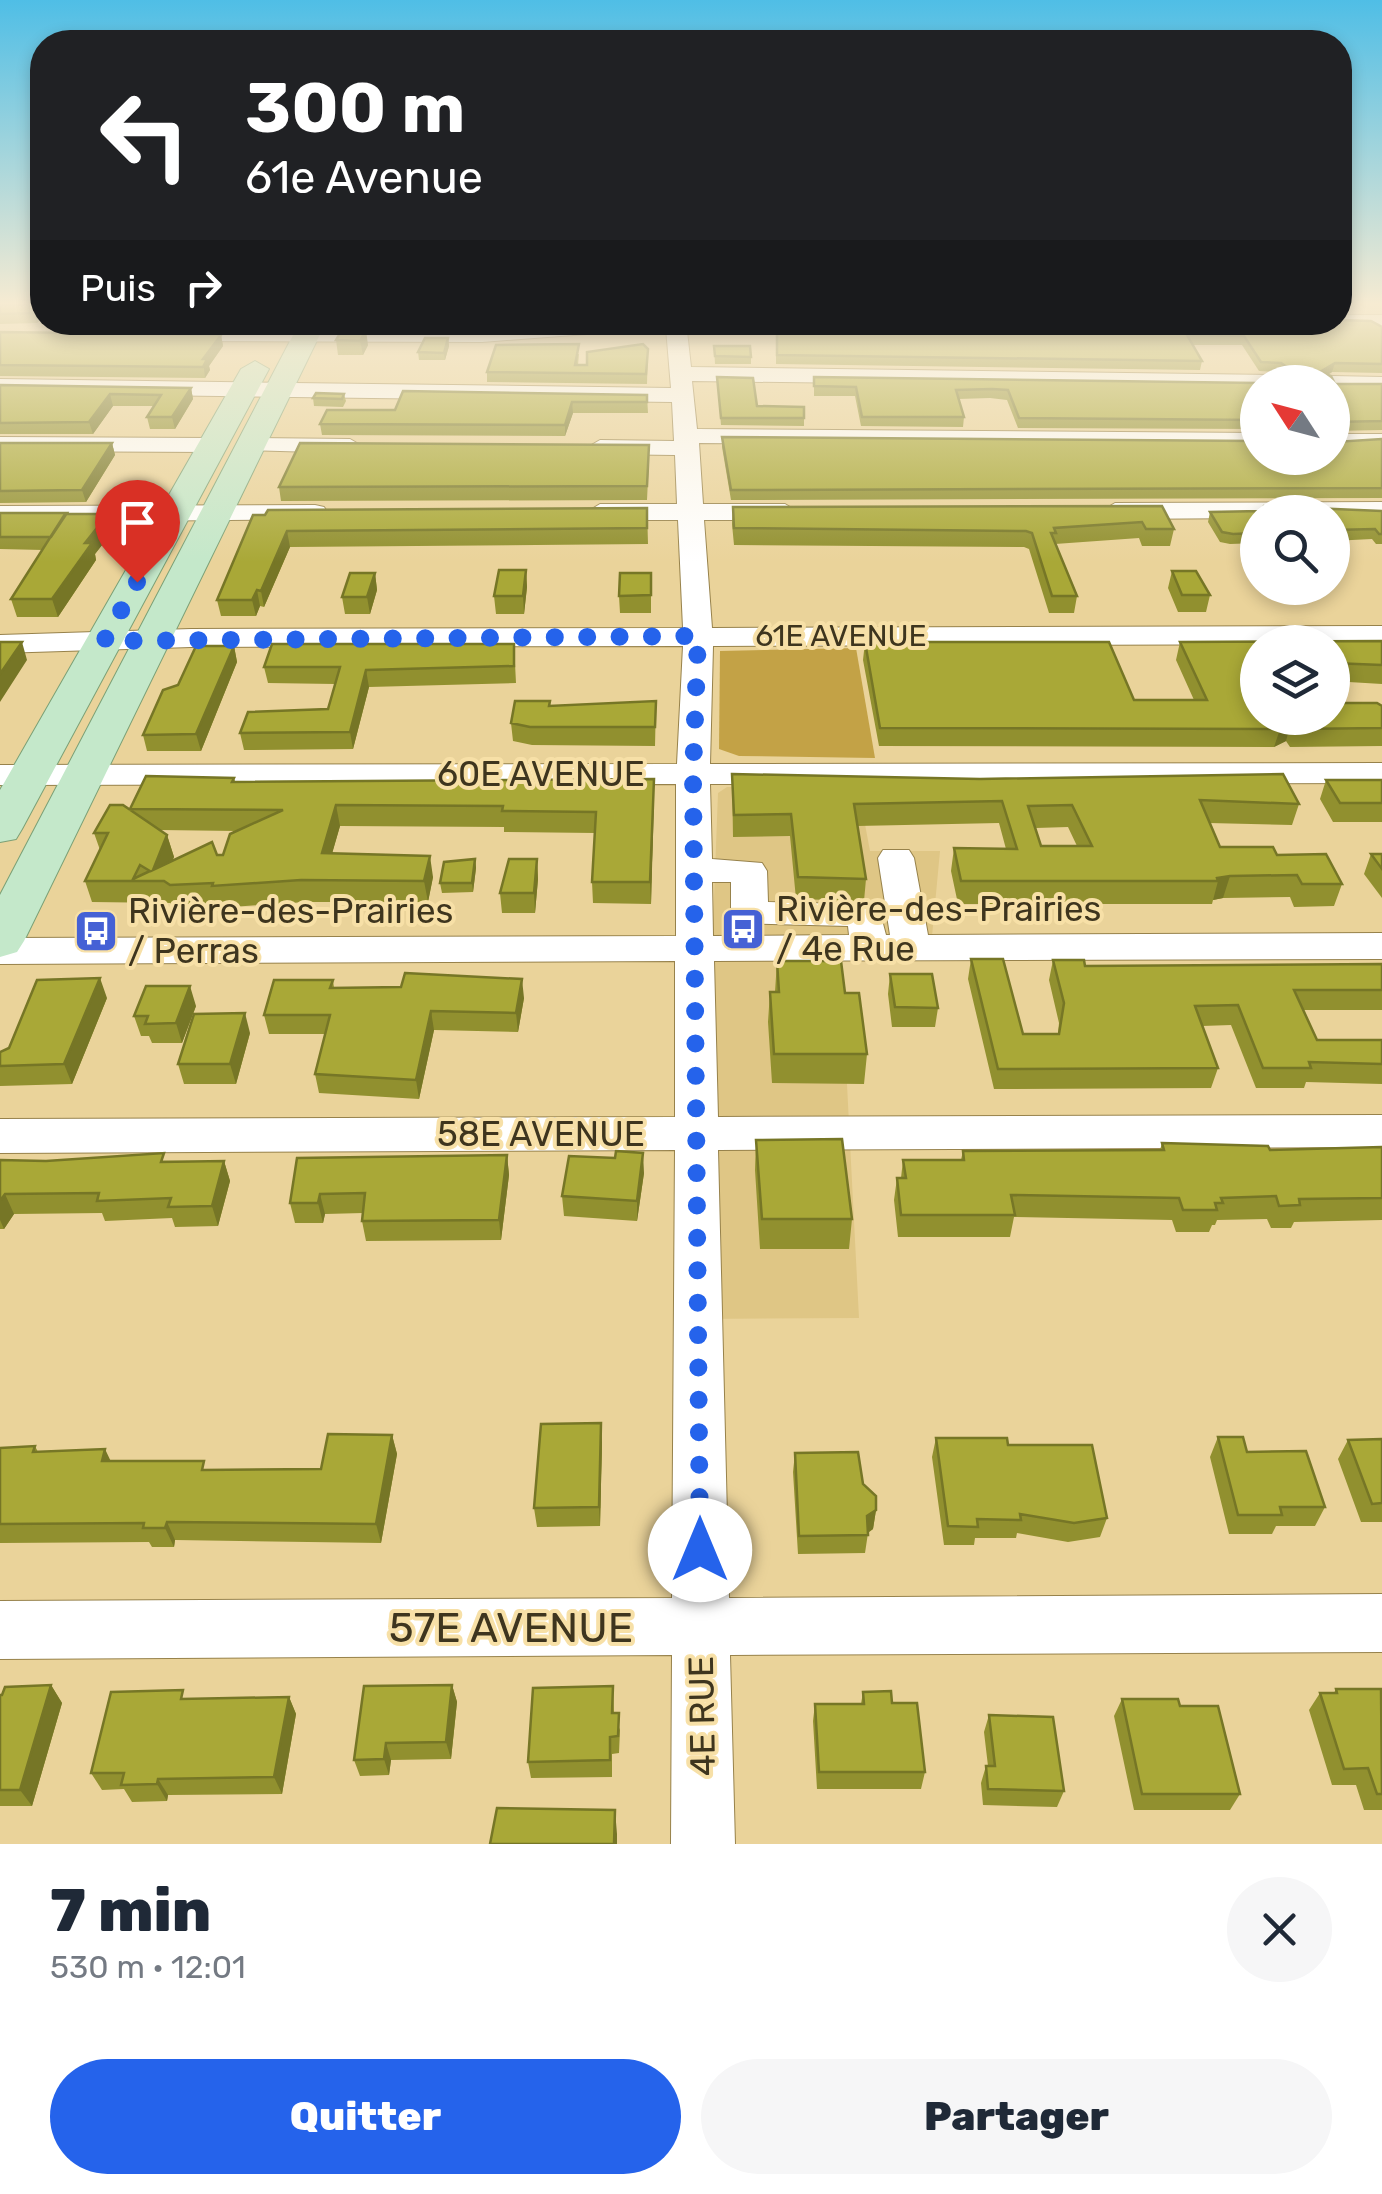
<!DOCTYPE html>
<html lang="fr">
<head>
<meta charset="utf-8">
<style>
	body { margin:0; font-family:Rubik,sans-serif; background:#f6f6f7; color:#1f2937; height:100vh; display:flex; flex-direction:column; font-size:38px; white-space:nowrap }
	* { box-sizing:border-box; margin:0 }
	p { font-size:32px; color:#747a83 }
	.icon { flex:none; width:55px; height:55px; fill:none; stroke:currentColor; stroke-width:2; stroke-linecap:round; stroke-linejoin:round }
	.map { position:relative; height:1844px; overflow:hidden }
	.side { display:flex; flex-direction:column; background:#fff; flex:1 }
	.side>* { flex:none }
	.banner { position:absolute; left:30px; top:30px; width:1322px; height:305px; border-radius:40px; box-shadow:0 5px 15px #0003; background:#202124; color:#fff; overflow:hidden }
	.needle { width:65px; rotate:306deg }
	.controls { position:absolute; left:1240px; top:365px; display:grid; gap:20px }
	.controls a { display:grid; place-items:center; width:110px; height:110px; border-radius:50%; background:#fff; box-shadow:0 5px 15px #0003; font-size:50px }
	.pin { position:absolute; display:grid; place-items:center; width:85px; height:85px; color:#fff; margin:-102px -42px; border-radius:50% 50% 50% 0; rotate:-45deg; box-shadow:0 0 10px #0007 }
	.pin .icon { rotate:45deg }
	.me { position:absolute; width:110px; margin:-55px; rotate:0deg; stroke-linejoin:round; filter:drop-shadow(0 0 8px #0008) }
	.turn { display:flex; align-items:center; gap:35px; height:210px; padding:0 50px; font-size:45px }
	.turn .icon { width:130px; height:130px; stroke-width:2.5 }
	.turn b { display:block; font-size:70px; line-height:85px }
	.then { display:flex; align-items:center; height:95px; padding:0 50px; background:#0003; gap:20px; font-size:38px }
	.round { display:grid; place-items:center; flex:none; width:105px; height:105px; border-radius:52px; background:#f6f6f7 }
	.head { display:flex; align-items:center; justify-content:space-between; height:170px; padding:0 50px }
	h1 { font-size:60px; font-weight:800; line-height:75px }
	.action { display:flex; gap:20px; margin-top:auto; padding:20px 50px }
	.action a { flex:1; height:115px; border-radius:60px; background:#2563eb; color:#fff; font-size:40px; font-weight:800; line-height:115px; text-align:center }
	.action a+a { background:#f6f6f7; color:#1f2937 }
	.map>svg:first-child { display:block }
	.built { fill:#dfc685 }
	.green { fill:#c3a246 }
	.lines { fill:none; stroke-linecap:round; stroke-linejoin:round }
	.minor-casing { stroke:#97824b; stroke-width:2 }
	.major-casing { stroke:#7ba076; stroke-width:2 }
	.minor { fill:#fff; fill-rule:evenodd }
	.major { fill:#c4e8ca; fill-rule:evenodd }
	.wall { fill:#91902f; fill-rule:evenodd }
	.shaded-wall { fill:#767626 }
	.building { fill:#a9a837; stroke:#767626; stroke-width:2.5; fill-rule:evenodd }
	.route { stroke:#2563eb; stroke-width:18; stroke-dasharray:0 32.4 }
	.labels { text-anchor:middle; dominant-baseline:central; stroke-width:8; stroke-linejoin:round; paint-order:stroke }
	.far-street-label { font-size:30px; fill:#3e351e; stroke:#f7e0a7 }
	.street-label { font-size:35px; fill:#3e351e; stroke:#f7e0a7 }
	.poi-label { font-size:35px; fill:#3e351e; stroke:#f7e0a7; text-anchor:start }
	.near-street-label { font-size:42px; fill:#3e351e; stroke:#f7e0a7 }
</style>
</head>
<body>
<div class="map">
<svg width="1382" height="1844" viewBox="0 0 1382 1844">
	<rect width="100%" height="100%" fill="#ead39a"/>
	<path class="built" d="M44,322L264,323L251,330L39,328Z
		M727,787H858L870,851H940L931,947L840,948L859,1318L698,1319L718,793Z"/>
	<path class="green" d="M856,648L875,758L739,756L719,749L720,651Z"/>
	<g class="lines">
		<g class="minor-casing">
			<path id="minor" d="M1340,315H1382V327L1333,325L1340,322Z
				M579,322H686L691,367L1277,375L1288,382H1258V388L692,381L697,429L1258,433V447L699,443L703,504H785L798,512L785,520H704L712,628L1382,626V644L713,646L710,764L1382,763V783L710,784L712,859L762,863L767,871L768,902L878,905L886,935H890L878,858L883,850H909L914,858L928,935L1382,933V959L714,961L718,1117L1382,1115V1147L718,1150L729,1598L1382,1594V1652L730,1655L735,1844H671L672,1655L0,1659V1601L672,1598L675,1150L0,1153V1119L675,1117V961L0,964V938L676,936V784L0,785V765L677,764L683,646L191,647L0,653V635L191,629L683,628L678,520H600L587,512L600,504H677L675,455L600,454L588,447L600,440L674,441L672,402L0,393V379L671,388L666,328L482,342L167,341L157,335L167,329L482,330ZM712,882H731V914L737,923L848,926L849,935L713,936Z
				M1332,376L1382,377V391L1332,390V382H1321Z
				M1332,434H1382V448H1332Z
				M0,437L212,438L224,445L212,452L0,451Z
				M250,438L350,439L362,446L350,453L242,450L238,445Z
				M1382,502V518L1258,512V518L1115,519L1102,511L1115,503Z
				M315,505L324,507L328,513L324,519L0,522V506Z"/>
		</g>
		<g class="major-casing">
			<path id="major" d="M300,322H326L24,941L17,952L0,957V895Z
				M255,361L269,369L22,829L16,839L0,842V790L241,369Z"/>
		</g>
		<use href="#minor" class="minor"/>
		<use href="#major" class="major"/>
	</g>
	<path class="wall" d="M0,304H42L37,323L0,324Z
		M153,322H205L204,325L154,324Z
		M348,322H456L455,326Z
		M776,322L1382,327V373L1332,372L1328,375L1335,384H1382V430L1333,431L1335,442L1382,439V498L731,500L722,447V437L1332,458L1269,382L1270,376H1285L1279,372L1259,371L1242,345H1193L1202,361L1200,370L776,364Z
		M342,330L368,345L363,355H338L336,340Z
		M0,332L221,335L223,346L209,366L210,370L205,378L0,376Z
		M448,338L449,346L445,360H419L418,352Z
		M714,346L751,357V364H715Z
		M648,349L647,384L487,382V372L579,354L578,365H587Z
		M717,377L757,406L804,407V426L721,425Z
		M814,377L1258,383V429L1018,428L1007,400L990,398L958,399L964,417L963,427L861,426L855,396H814Z
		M0,385L191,388L193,399L175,429H150L147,417L154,406H113L93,434H0Z
		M344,394L346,401L343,407L314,406L313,398Z
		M647,395L648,413H573L565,436L322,435L320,424L395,410Z
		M0,443H112L115,455L86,502L0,503Z
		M649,459L647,500L281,501L279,487Z
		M1162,506L1174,529L1170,546H1142L1139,538L1055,544L1077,596L1074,613H1049L1029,549L1024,547L734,545L732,524L733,507Z
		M647,508L648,544L290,547L264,607L260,606L256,616H221L217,600L253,515Z
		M1382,511V544H1376L1372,539L1332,541V512H1258V543L1230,544L1220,542L1208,522L1210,512Z
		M0,513L108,514L113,531L95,554L96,560L58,617H17L11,599L43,550L0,549Z
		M526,570L527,587L524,614H496L494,596Z
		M1172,571L1210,595L1206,612H1178L1168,588Z
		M375,573L377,590L370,614H345L342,597Z
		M651,573V613H620L619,596Z
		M1382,641V684L1332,681V642H1258L1337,703L1382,706V746L1290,747L1286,741L1274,747L879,746L863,660L865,642L1134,700H1194L1176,660L1180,642Z
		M514,644L516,683L369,687L353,749L244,750L240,733L328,709L335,684L268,683L264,667Z
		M234,646L237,662L201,751H147L143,735L178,685Z
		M656,701L655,746L532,745L513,741L511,723L550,706Z
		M732,774L1299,804L1292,825L1209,823L1220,847L1277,855L1342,884L1334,906L1294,907L1290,897L1223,898L1213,900L1212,904H958L951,871L954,848L1006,849L999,823L857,826L866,879L864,901L796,899L790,836L733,837ZM1068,827L1077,846H1041L1036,828Z
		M234,778L235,781L654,779L651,904L593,903L592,882L595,833L504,832V827L340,826L332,853L433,877L428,902H306L217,908V904L177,907L170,903L92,902L85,881L100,850L94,833L130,809ZM160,830L237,831L223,855L172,861L174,857L167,835Z
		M1326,780H1382V822H1333L1320,799Z
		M1371,854H1382V898L1364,874Z
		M475,859L476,868L473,892L442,893L440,883Z
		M537,859L538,879L535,913H502L500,893Z
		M971,959L1023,1034H1058L1059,1023L1049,980L1053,960L1085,966L1382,964V1010H1303L1317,1040H1382V1084L1306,1082L1304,1088H1256L1231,1025L1202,1026L1218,1068L1211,1088L994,1089L968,979Z
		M777,961L845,993L867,1054L864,1084L772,1083L768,1022L770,992H775Z
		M890,974L938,1008L935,1027H892L888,994Z
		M333,980L334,988L524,998L518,1032L434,1030L419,1099L319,1093L315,1074L325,1034H269L264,1015Z
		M107,998L72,1084L0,1086V1052Z
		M196,1006L182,1043H152L149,1036H141L134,1016Z
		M250,1033L236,1084H184L178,1064Z
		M756,1140L852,1219L849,1249H760L755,1170Z
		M1162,1143L1270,1150L1382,1147V1220L1294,1222L1291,1228H1271L1267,1219L1217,1220L1215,1225H1212L1209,1232H1176L1172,1220L1014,1217L1010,1237H898L894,1200L897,1178H901L903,1160H961L963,1151L1160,1150Z
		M507,1155L509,1175L501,1240L366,1241L362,1221L363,1213L325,1214L323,1223H295L290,1203L297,1158Z
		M0,1160L224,1161L230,1181L218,1226L175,1227L172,1218L105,1221L102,1213L14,1214L4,1229H0Z
		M644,1173L637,1221L564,1216L562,1196Z
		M392,1435L397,1454L381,1543L175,1540L174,1547H152L149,1542L0,1543V1448L35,1446L38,1452L111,1461L208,1470L321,1469Z
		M1218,1437L1247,1452L1325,1507L1315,1526H1276L1272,1534H1229L1210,1457Z
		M936,1438L1008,1445L1107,1518L1100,1537L1068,1542L1017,1533L1016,1538H975L974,1545H944L932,1457Z
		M1382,1439V1522H1361L1338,1459L1348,1440Z
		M602,1442L600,1526L537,1527L534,1508Z
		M795,1453L863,1484L876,1510L873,1529L868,1533L865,1553L798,1554L793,1472Z
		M51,1685L62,1703L32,1806H0V1695Z
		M452,1685L457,1702L451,1759L391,1760L389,1775L360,1776L354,1760Z
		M613,1686L614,1713L620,1730L619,1753L612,1754V1777L531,1778L528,1762Z
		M1336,1689L1382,1692V1810H1364L1356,1785H1332L1309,1710L1320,1693H1334Z
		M863,1692L925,1772L921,1789H817L813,1721L815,1704H861Z
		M289,1697L296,1714L282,1794L168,1795L167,1801L132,1802L124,1789L102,1790L91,1773L187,1699Z
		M1122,1699L1180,1706L1240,1794L1230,1810H1134L1114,1716Z
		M989,1715L1064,1791L1057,1807L983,1805L981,1783L986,1766H988L984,1732Z"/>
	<path class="shaded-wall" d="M42,305V319L37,323L34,313Z
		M366,330L368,345L363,355L360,341Z
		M221,335L223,346L209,366L210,370L205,378L203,359Z
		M448,338L449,346L445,360L444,353Z
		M1335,363L1332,372L1317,381L1320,372Z
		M191,388L193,399L175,429L172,417Z
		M110,394L113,406L93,434L89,422Z
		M572,402L573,413L565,436V425Z
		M112,443L115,455L86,502L82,490Z
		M108,514L113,531L95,554L96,560L58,617L52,599L85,543Z
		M287,531L290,547L264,607L261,591Z
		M526,570L527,587L524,614L523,596Z
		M375,573L377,590L370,614L367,597Z
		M257,590L260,606L256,616L252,600Z
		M22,642L27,660L0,702V674Z
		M234,646L237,662L201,751L196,734Z
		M366,670L369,687L353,749L350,732Z
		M1291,722L1286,741L1274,747L1280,729Z
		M654,779V800L651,904L650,882Z
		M336,805L340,826L326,875L322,853Z
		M167,835L174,857L164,881L153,870Z
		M430,856L433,877L428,902L424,881Z
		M475,859L476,868L473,892L472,883Z
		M537,859L538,879L535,913L534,893Z
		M1230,876L1223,898L1213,900L1218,881L1217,878Z
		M100,978L107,998L72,1084L64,1064Z
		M522,979L524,998L518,1032L516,1013Z
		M190,986L196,1006L182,1043L176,1023Z
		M431,1011L434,1030L419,1099L416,1080Z
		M245,1013L250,1033L236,1084L230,1064Z
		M643,1153L644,1173L637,1221V1201Z
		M507,1155L509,1175L501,1240L499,1220Z
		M224,1161L230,1181L218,1226L212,1206Z
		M5,1194L14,1214L4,1229L0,1220V1201Z
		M320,1194L325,1214L323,1223L318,1203Z
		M601,1423L602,1442L600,1526L599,1507Z
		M392,1435L397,1454L381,1543L376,1524Z
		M105,1449L114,1468L102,1461Z
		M876,1510L873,1529L864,1535L867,1516Z
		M167,1522L175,1540L174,1547L165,1528Z
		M51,1685L62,1703L32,1806L20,1790Z
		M452,1685L457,1702L451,1759L446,1742Z
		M289,1697L296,1714L282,1794L274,1777Z
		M386,1743L391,1760L389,1775L384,1759Z
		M158,1779L168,1795L167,1801L157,1784Z
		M615,1810L617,1834V1844H614Z"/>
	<path class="building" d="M0,304H42V305L34,313L0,314Z
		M1340,320L1371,321L1382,327V364L1335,363L1320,372L1331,376L1335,384H1382V421L1332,422V382H1274L1270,376H1290L1294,372L1281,363L1261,362L1244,336L1187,335L1202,361L777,355V322H1340Z
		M342,330H366L360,341L336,340Z
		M0,332L221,335L203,359H207L203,367L0,365Z
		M425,338H448L444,353L418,352Z
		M579,344L575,365H587V352L643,344L648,349L646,374L487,372L496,345Z
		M714,346H750L751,357L715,356Z
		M717,377L753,378L757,406L804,407V418H721Z
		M814,377L1258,383V420L1019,418L1008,390L992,389L956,390L964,417H862L856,387L814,386Z
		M0,385L191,388L172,417H147L161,395L110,394L89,422L0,423Z
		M403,391L647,395V402H572L565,425L320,424L327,410H395Z
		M316,393L344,394L342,399L313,398Z
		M1332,424L1335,442L1382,439V488L731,490L722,437L1258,441V458H1332Z
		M0,443H112L82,490L0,491Z
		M300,443L649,445L647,486L279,487Z
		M1162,506L1174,529H1146L1142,522L1054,528L1056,533H1051L1077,596H1052L1032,533L1026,531L734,528L733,507Z
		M1264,506L1382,511V534H1379L1375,529L1332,530V512H1258V533L1233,534L1222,532L1210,512L1261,511Z
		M647,508V528L287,531L261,591L257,590L252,600H217L253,515H265L268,510Z
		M0,513H67L51,537H0Z
		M65,514H108L85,543H92L52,599H11Z
		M499,570H526L523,596H494Z
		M1172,571H1196L1210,595H1182Z
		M350,573H375L367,597H342Z
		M620,573H651V595L619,596Z
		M1382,641V665L1332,663V642H1258V718H1332V695L1337,703H1377L1382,706V728L1295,729L1291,722L1280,729L880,728L865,642H1109L1134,700H1207L1180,642Z
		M0,642H22L0,674Z
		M272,644H514V666L366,670L350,732L240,733L248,712L328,709L340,667H264Z
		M196,646H234L196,734L143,735L163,690L178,685Z
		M515,701H550L549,706L656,701L655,727H530L511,723Z
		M732,774L980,779L1283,774L1299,804L1200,800L1220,847H1273L1277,855L1326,854L1342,884H1302L1297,875L1230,876L1217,878L1218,881H961L954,848L1017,849L1002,801L854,804L866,879L798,877L791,814L734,815ZM1072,805L1092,846H1041L1028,806Z
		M146,776L234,778L232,782L654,779L650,882H592L596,812L502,811L503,806L336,805L322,853L430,856L424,881L301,880L212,886L213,883L170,885L164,881H85L108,833H94L110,805H123L167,835L153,870L212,842L217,855H223L230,834L283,810L130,809ZM140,865L150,871L133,879Z
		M1326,780H1382V803H1340Z
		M1371,854H1382V869Z
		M475,859L472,883H440L444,862Z
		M509,859H537L534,893H500Z
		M971,959H1003L1023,1034H1059L1064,1003L1053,960H1084L1085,966L1382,964V990H1294L1317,1040H1382V1064L1309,1062L1311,1068H1263L1238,1005L1195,1006L1218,1068L998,1069Z
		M777,961H841L845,993H859L867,1054H774L770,992H779Z
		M405,973L522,979L516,1013L431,1011L416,1080L315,1074L330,1015H264L274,980H333L330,988L401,987Z
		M890,974H932L938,1008L895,1007Z
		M100,978L64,1064L0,1066V1052L9,1048L37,980Z
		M146,986H190L176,1023L145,1024L148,1016H134Z
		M245,1013L230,1064H178L194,1014Z
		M842,1139L852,1219H762L756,1140Z
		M1162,1143L1268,1146L1270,1150L1382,1147V1198L1299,1199L1300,1205L1279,1206L1276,1196L1221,1198L1223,1203H1215L1217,1210H1183L1179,1198L1011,1195L1015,1215H901L897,1178H906L903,1160H964L963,1151L1164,1150Z
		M616,1151L643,1153L637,1201L562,1196L569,1156L615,1158Z
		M164,1153L161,1162L224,1161L212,1206L168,1207L171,1198L97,1201L99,1193L5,1194L0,1201V1160L46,1161Z
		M507,1155L499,1220L362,1221L365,1193L320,1194L318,1203H290L297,1158Z
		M601,1423L599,1507L534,1508L541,1424Z
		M328,1434L392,1435L376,1524L167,1522L165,1528H143L144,1523L0,1524V1448L35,1446L33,1452L105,1449L102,1461H204L202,1470L321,1469Z
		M1218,1437H1243L1247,1452L1306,1451L1325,1507H1280L1282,1515H1238Z
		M936,1438H1007L1008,1445H1092L1107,1518L1074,1523L1020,1514L1021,1520L977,1519L978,1527L948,1526Z
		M1382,1439V1503L1372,1504L1348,1440Z
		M858,1452L863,1484L876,1496V1510L867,1516L868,1535L799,1536L795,1453Z
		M51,1685L20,1790H0V1695H2L5,1687Z
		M452,1685L446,1742L386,1743L384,1759L354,1760L364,1686Z
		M613,1686L612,1713H619L618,1736L610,1737V1760L528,1762L533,1688Z
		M1336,1689H1381L1382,1794H1377L1368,1768L1344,1769L1320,1693H1337Z
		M183,1690L181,1699L289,1697L274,1777L158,1779L157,1784L121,1785L124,1773H91L111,1692Z
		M891,1691L892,1703H917L925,1772H819L815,1704H864L863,1692Z
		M1122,1699H1178L1180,1706H1218L1240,1794H1142Z
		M989,1715L1053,1717L1064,1791L988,1789L986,1766H995Z
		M497,1808L615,1810L614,1844H490Z"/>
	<linearGradient id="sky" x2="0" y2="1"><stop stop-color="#4fbee6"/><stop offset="0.54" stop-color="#f6ebd2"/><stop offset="1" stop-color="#f6ebd2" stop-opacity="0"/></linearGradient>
	<rect width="1382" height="562" fill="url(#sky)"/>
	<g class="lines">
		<path class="route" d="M137,582L104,641L698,636L693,774L700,1550"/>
	</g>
	<defs>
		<g id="bus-square" transform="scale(2.25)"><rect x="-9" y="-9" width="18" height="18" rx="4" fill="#4561d5" stroke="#f7e0a7"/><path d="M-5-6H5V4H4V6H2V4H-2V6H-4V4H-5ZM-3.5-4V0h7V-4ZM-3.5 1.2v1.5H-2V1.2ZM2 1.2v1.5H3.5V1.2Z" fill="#fff"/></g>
	</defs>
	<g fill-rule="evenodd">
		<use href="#bus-square" x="743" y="929"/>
		<use href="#bus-square" x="96" y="931"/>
	</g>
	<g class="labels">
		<g class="far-street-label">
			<text x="841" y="636">61E AVENUE</text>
		</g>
		<g class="street-label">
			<text x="541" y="774">60E AVENUE</text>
			<text x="541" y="1134">58E AVENUE</text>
			<text transform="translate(702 1716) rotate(-91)">4E RUE</text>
		</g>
		<g class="poi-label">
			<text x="776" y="909">Rivière-des-Prairies<tspan x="776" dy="40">/ 4e Rue</tspan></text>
			<text x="128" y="911">Rivière-des-Prairies<tspan x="128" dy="40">/ Perras</tspan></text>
		</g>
		<g class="near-street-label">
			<text x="511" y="1628">57E AVENUE</text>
		</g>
	</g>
</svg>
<div class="controls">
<a><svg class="needle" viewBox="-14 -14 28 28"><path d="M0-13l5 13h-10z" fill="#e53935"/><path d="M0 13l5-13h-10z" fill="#747a83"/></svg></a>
<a><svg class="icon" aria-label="search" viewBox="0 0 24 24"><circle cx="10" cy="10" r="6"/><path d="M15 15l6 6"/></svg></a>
<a><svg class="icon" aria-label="layers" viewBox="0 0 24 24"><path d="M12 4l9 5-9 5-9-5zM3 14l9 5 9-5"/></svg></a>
</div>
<div class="pin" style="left:137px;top:582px;background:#d93025"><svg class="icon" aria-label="arrive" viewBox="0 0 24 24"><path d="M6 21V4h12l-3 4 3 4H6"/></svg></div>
<svg class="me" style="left:700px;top:1550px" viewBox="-20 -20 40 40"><circle r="19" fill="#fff"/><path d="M0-13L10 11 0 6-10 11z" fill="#2563eb"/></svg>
<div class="banner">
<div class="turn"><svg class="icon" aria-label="left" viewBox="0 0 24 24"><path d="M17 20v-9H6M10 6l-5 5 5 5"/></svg><div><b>300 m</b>61e Avenue</div></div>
<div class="then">Puis<svg class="icon" aria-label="right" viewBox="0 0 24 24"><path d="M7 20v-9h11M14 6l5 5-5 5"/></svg></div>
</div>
</div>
<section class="side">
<div class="head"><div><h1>7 min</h1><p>530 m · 12:01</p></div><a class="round"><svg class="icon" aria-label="close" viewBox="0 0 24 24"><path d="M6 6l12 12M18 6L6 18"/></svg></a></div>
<div class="action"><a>Quitter</a><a>Partager</a></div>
</section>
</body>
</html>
